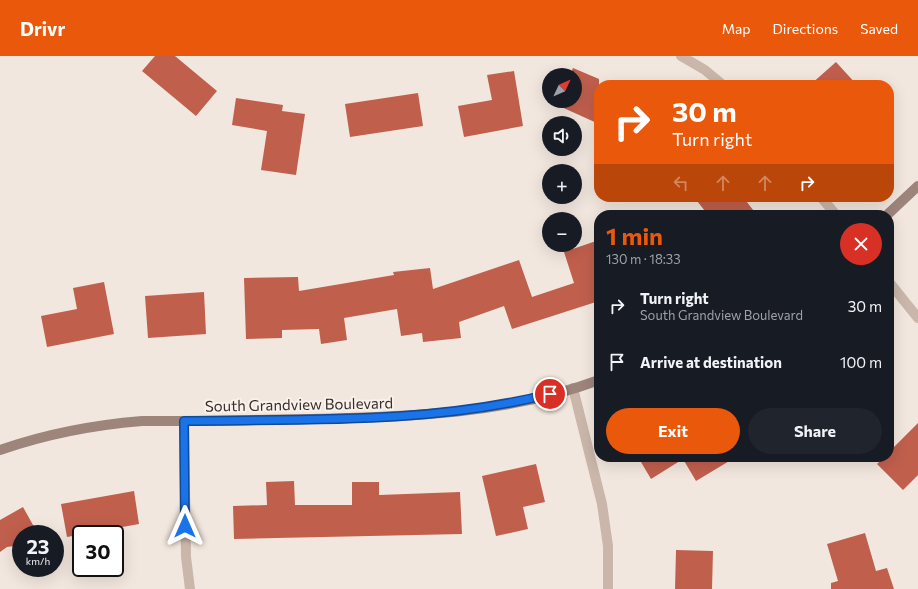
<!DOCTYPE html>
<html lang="en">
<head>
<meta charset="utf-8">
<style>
	body { margin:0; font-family:Commissioner,sans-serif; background:#20242c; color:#f1f3f6; height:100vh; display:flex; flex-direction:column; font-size:15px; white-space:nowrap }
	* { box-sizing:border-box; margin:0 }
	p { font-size:13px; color:#9ea1a6 }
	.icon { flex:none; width:22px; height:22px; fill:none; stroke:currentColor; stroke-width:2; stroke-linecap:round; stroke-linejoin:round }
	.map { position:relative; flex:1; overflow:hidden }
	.panel { position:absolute; left:594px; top:154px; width:300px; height:252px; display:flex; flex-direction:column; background:#171b24; border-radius:16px; box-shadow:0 4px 16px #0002 }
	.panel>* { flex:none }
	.top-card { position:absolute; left:594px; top:24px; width:300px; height:122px; border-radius:16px; box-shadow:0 4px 16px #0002; background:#ea580c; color:#fff; overflow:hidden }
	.needle { width:26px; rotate:46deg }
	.fabs { position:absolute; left:542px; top:12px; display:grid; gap:8px }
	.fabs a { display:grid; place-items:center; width:40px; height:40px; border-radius:50%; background:#171b24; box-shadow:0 4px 16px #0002; font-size:20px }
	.speed { position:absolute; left:12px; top:469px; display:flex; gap:8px; font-size:20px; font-weight:700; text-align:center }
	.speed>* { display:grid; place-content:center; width:52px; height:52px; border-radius:50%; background:#171b24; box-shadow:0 4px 16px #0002; line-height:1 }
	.speed small { font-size:10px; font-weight:400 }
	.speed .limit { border:2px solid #111; border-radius:6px; background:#fff; color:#111 }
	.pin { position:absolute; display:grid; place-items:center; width:34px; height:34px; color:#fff; margin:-17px; border:2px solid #fff; border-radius:50%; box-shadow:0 1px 4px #0007 }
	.me { position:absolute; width:44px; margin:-22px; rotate:0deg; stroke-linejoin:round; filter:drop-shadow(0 0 3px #0008) }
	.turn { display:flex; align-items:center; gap:14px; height:84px; padding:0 12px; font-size:18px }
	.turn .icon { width:52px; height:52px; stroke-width:2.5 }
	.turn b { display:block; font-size:28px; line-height:34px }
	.lanes { display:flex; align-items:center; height:38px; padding:0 12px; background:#0003; justify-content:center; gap:20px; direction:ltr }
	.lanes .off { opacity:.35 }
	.round { display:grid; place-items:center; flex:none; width:42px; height:42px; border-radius:21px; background:#20242c }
	.overview { display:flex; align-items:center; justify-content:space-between; height:68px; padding:0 12px }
	h1 { font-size:24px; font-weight:700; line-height:30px; color:#ea580c }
	.action { display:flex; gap:8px; margin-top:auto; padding:8px 12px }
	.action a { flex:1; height:46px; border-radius:24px; background:#ea580c; color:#fff; font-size:16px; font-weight:700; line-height:46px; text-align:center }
	.action a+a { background:#20242c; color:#f1f3f6 }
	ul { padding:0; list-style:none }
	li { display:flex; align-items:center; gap:12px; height:56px; padding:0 12px }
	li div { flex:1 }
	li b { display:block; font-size:15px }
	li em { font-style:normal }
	header { display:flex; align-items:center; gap:24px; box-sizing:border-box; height:56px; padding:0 20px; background:#ea580c; color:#fff }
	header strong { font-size:19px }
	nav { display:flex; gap:22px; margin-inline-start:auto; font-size:14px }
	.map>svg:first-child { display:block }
	.building { fill:#c15f4d }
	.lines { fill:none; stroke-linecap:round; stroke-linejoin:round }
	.street { stroke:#cab6aa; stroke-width:10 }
	.secondary { stroke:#9d857c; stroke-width:10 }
	.route-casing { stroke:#114b97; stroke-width:10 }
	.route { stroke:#1a73e8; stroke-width:7 }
	.labels { text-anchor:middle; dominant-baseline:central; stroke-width:4; stroke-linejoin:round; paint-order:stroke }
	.street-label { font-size:15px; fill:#372d2a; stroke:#f9f1eb }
</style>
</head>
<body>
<header>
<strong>Drivr</strong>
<nav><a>Map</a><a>Directions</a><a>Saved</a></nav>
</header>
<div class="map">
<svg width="918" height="533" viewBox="0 0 918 533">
	<rect width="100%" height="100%" fill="#f2e7de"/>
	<path class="building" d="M155,0H175L217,35L196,60L142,15Z
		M836,6L857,29H810Z
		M573,12L599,23V68L557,49L559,45H575V19H570Z
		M514,15L523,70L464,81L458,50L492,44L487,19Z
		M418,37L423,70L350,81L345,48Z
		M236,42L283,49L282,55L305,58L296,119L261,114L267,75L232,69Z
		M694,141H743L757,159H708Z
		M599,184V245L512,273L504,250L459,266L461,282L423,286L422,277L401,280L397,253L344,262L347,284L321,288L319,273L282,274V282L246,283L244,222L298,221L299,235L394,219L393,216L430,212L433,233L519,204L532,241L574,227L564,196Z
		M104,226L114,278L47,291L41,260L77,253L73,232Z
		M204,236L206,278L148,282L145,240Z
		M918,367V419L903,434L877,408L884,401H889V396Z
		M638,401H736L696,425L683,403L651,423Z
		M536,408L545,446L523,451L528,473L496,480L482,420Z
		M294,425L295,449H352V426H379V439L460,436L462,478L234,483L233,450L267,449L266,426Z
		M134,435L139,468L67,481L61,448Z
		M23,451L38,478H21V489L7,491L0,496V464Z
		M865,477L876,515L887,512L894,533H831V527L838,525L827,488Z
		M676,494L713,495L712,533H675Z"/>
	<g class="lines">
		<path class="street" d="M681,0L705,14L723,29
			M821,141L836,159
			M889,226L918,262
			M573,332L602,448L608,490V533
			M184,365L186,501L190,533"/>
		<path class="secondary" d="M887,159L918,130
			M0,394C46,378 93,369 142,365C199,365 255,364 312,363C408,361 508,358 599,324"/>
	</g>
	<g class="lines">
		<g class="route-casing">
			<path id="route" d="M185,470L184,365C307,363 430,368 550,338"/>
		</g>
		<use href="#route" class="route"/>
	</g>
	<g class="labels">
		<g class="street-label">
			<text transform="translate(299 348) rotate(-1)">South Grandview Boulevard</text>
		</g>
	</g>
</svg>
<div class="fabs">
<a><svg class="needle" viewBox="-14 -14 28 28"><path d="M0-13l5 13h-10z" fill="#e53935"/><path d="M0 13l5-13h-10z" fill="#9ea1a6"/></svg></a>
<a><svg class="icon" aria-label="sound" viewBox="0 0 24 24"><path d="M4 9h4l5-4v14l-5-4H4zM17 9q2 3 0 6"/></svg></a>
<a>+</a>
<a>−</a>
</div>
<div class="speed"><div>23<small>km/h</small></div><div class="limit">30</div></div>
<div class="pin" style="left:550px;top:338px;background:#d93025"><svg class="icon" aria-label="arrive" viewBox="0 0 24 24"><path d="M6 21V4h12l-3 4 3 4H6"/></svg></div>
<svg class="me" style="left:185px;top:470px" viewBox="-20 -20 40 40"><path d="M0-17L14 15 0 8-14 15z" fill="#1a73e8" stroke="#fff" stroke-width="4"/></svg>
<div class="top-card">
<div class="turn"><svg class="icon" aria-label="right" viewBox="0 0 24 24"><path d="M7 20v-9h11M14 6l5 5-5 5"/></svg><div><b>30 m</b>Turn right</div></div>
<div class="lanes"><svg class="icon off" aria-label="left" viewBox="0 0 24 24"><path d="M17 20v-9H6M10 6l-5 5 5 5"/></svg><svg class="icon off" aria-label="ahead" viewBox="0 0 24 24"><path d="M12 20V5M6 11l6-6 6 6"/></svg><svg class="icon off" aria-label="ahead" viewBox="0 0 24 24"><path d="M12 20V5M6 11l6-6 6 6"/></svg><svg class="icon" aria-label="right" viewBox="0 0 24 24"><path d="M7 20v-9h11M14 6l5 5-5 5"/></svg></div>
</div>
<section class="panel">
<div class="overview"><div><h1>1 min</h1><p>130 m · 18:33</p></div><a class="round" style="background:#d93025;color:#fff"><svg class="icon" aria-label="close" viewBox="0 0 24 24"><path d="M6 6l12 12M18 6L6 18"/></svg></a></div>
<ul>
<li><svg class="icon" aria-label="right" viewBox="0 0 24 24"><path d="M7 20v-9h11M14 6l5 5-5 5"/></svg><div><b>Turn right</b><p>South Grandview Boulevard</p></div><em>30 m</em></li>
<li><svg class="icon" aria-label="arrive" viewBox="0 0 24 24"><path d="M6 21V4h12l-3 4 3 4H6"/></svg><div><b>Arrive at destination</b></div><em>100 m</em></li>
</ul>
<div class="action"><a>Exit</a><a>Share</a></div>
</section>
</div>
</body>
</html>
